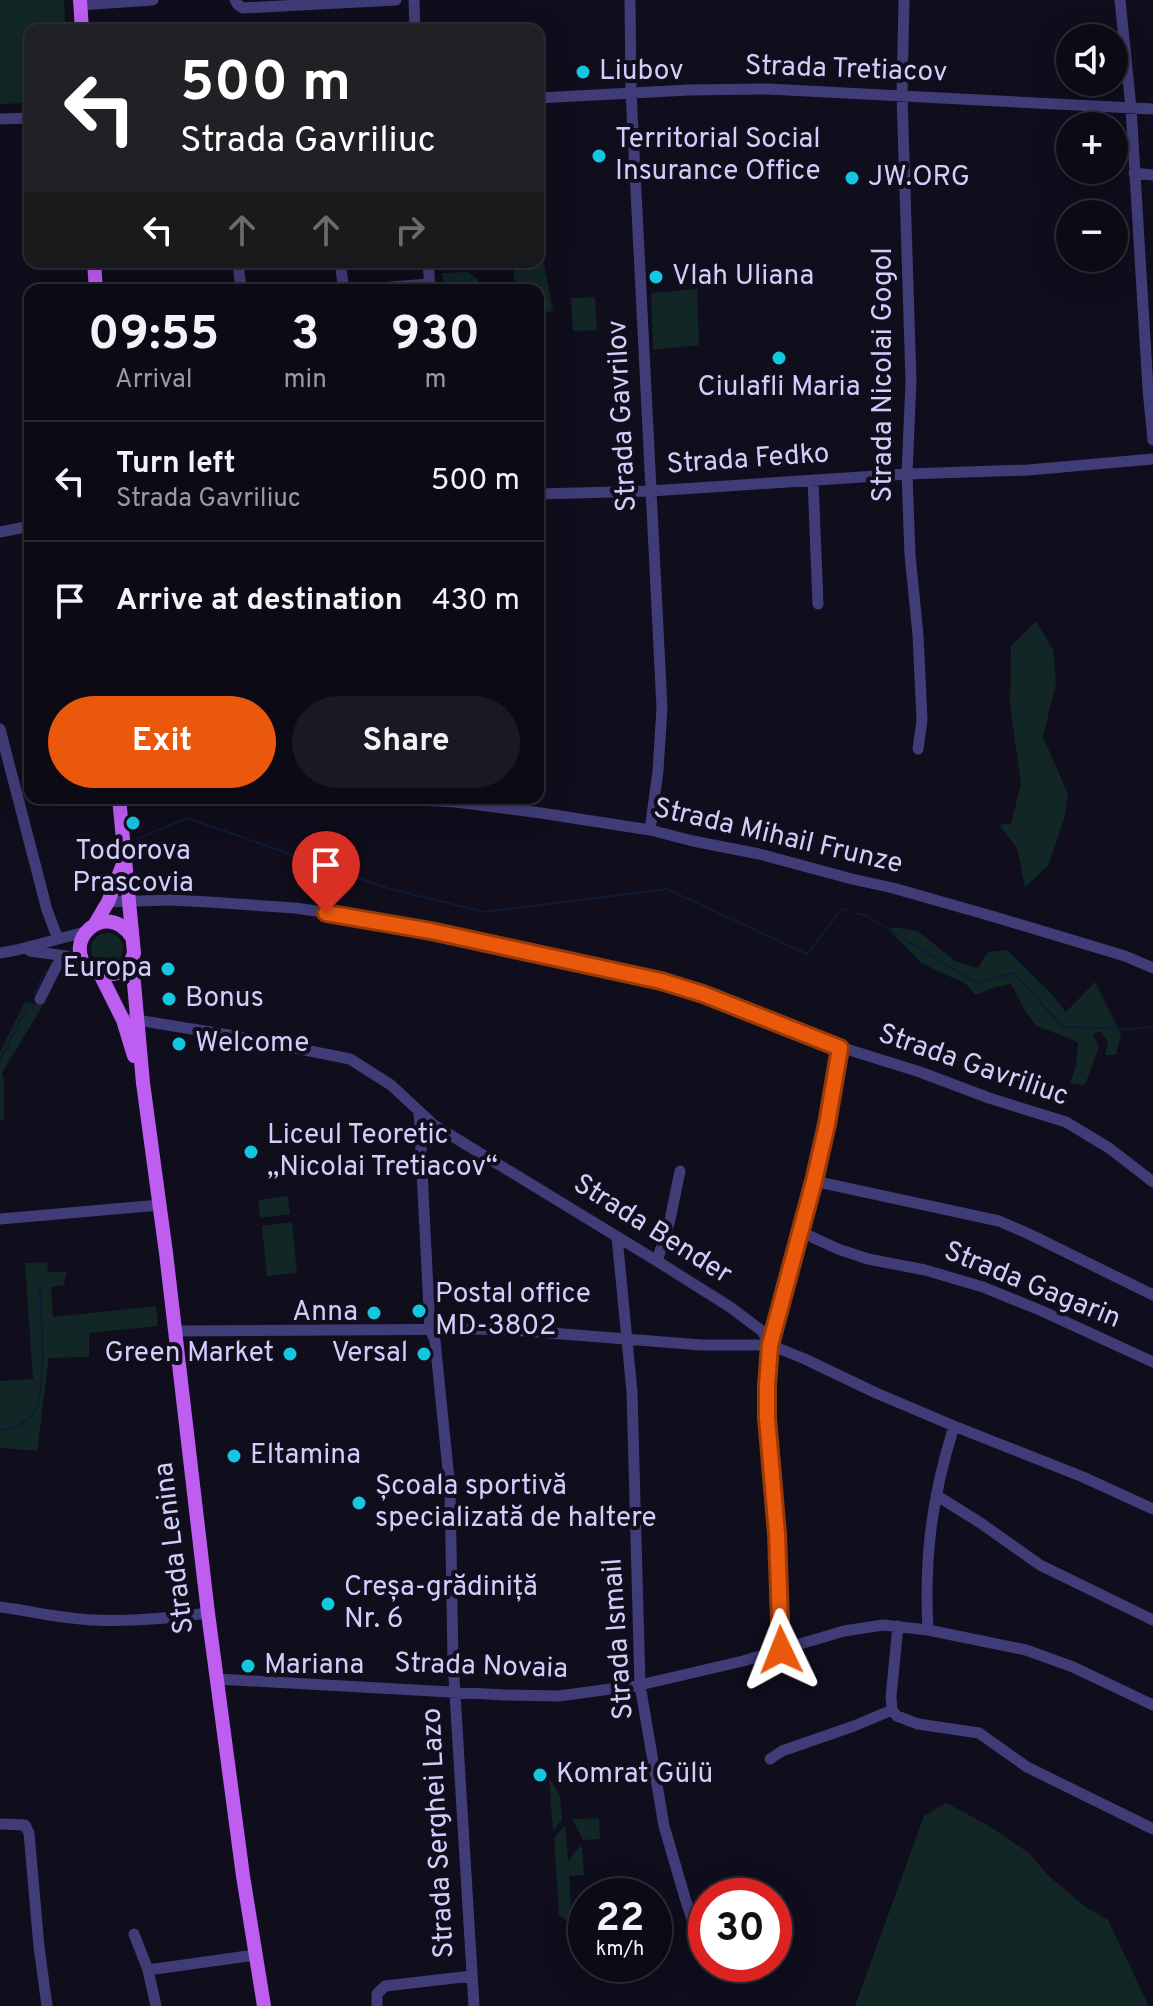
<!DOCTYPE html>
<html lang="en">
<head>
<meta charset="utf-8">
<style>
	body { margin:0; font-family:Overpass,sans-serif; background:#1a1822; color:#f1f3f6; height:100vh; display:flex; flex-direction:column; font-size:30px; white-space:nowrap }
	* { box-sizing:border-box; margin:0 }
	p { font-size:26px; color:#9a9aa0 }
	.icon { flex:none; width:44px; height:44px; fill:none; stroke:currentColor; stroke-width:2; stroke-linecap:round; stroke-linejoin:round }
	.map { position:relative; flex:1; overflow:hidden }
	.sheet { position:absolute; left:24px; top:284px; width:520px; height:520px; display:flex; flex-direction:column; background:#0c0a15; border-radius:16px; box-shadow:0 8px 32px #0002,0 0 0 2px #2c2b34 }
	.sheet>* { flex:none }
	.top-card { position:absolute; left:24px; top:24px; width:520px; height:244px; border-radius:16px; box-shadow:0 8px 32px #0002,0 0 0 2px #2c2b34; background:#202124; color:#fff; overflow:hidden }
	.controls { position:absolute; left:1056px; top:24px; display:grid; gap:16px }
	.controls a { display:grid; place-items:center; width:72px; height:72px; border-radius:50%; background:#0c0a15; box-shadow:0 8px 32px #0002,0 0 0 2px #2c2b34; font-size:40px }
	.speed { position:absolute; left:568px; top:1878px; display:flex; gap:16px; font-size:40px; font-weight:700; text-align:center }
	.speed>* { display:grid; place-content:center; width:104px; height:104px; border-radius:50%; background:#0c0a15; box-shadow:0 8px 32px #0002,0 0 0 2px #2c2b34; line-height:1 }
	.speed small { font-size:20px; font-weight:400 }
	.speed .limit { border:12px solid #d22; background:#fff; color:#111 }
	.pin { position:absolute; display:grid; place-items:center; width:68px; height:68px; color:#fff; margin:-82px -34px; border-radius:50% 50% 50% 0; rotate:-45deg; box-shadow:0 0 8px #0007 }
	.pin .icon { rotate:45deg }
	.me { position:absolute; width:88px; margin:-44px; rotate:358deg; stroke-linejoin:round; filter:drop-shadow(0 0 6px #0008) }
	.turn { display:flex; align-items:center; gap:28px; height:168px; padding:0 24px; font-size:36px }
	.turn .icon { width:104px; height:104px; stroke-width:2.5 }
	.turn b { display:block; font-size:56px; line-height:68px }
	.lanes { display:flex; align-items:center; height:76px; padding:0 24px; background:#0003; justify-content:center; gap:40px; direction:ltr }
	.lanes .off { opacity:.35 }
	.eta { display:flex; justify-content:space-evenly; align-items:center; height:136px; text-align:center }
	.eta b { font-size:48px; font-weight:700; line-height:56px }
	.primary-button { display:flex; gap:16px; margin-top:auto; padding:16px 24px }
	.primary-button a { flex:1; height:92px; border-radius:48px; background:#ea580c; color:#fff; font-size:32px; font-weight:700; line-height:92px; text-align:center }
	.primary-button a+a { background:#1a1822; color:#f1f3f6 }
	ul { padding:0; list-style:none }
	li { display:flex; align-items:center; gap:24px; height:120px; padding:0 24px; border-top:2px solid #2c2b34 }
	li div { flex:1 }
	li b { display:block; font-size:30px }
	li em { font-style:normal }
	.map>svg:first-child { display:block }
	.green { fill:#112625 }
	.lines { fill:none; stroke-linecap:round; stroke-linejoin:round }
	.stream { stroke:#0d1b36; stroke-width:2 }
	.minor { stroke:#403c77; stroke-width:11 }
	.major { stroke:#bd5ef1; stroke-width:14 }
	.route-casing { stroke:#983908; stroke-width:20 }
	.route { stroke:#ea580c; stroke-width:14 }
	.poi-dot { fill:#14c7e0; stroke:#100d1c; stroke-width:3 }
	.labels { text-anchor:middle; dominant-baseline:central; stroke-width:8; stroke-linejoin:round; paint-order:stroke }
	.street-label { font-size:28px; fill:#d3cdfb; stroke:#100d1c }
	.poi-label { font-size:28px; fill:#d3cdfb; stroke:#100d1c; text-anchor:start }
</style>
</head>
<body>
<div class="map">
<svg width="1153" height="2006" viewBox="0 0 1153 2006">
	<rect width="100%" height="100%" fill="#100d1c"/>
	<path class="green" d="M0,0H64L66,30H30V103L0,104Z
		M538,257L543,259L553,310L547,313L542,304H538V290H516L513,269L517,262H538Z
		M468,272L478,279L479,290H444L442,273Z
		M697,289L699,345L653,350L651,293Z
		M595,297L597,330L573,331L571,298Z
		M1036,621L1053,650L1056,683L1043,737L1068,794L1064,819L1048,866L1025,887L1017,848L999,825L1011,823L1021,784L1010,705L1011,646Z
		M895,927L918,931L955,961L978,968L988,952L1007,950L1050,992L1066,1012L1095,982L1121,1034L1116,1055H1105L1108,1042L1100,1031L1093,1034L1099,1047L1085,1085L1070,1084L1076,1065L1078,1042L1037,1026L1027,1014L1011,984L996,987L975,995L966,984L921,963L889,930Z
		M91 949a16 16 0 1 1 32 0a16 16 0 1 1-32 0Z
		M25,1002L43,1005L2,1073V1078H4V1120H0V1052Z
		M288,1196L290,1214L260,1218L258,1200Z
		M292,1222L297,1273L267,1276L262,1226Z
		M47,1262L48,1272H67L64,1285L51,1287L53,1317L156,1306L158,1326L89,1333V1357L49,1358L37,1451L0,1448V1381L33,1379L25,1263Z
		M549,1778L560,1795L562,1820L553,1830Z
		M946,1803L986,1824L1029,1853L1050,1877L1084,1906L1108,1920L1149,2006H855L924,1816Z
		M599,1818L600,1839L583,1840L572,1819Z
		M565,1825L568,1861L579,1847H582L584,1875L569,1876L572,1914L570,1918L565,1920L559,1915L554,1838Z"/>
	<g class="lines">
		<path class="stream" d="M137,839L187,818L390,889L485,912L667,889L807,954L842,909L848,911
			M856,913L865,915L976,983L1014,973L1063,1027L1132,1029L1153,1027
			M34,994L46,970
			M0,1060L28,1005
			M0,1430C13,1429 24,1425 33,1414C48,1395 41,1311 40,1284"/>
		<path class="minor" d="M235,0L238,5L243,8L396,0
			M414,0L415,30
			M630,0L631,92L662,708L658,771L650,830
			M904,0L902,95L911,381L907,474L910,555L918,635L922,720L918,749
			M1120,0L1131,108L1148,389L1153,440
			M80,5L153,0
			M538,98L689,90L768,89L1153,109
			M0,119L30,118
			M1134,173L1153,175
			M238,262L241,289
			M340,262L344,290
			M428,262L430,289
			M200,290H274
			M355,290L429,284
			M813,480L818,604
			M538,494L651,491L907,474L1028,470L1153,459
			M0,532L30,526
			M0,729L47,910L58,939
			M382,798L456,802L541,813L650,830L693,841L759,854L852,879L893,888L995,917L1125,956L1153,968
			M108,902L169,900L209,902L295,908L358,917L431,931L681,987L824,1042L920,1072L989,1098L1066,1122L1109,1148L1153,1182
			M30,951L66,956L84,963
			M0,953L17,950L85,932
			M40,999L57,965L66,956
			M131,1019L229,1035L350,1059L391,1085L434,1125L657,1261L730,1307L762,1331L770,1345L805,1359L876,1393L954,1426L1083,1477L1153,1509
			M419,1112L430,1329L435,1341L450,1489L453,1661L474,2006
			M814,1181L999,1221L1029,1234L1153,1295
			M0,1219L160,1205
			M801,1232L838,1249L868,1259L925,1270L983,1287L1042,1311L1153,1362
			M617,1237L632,1392L640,1685L664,1826L685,1898L694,1925L701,1934
			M657,1261L670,1220L680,1171
			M175,1331L500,1329L701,1345H770
			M936,1495L982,1524L1040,1565L1153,1620
			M0,1607C31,1611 63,1619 94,1620C133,1622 170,1618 208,1613
			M898,1626L891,1697L892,1710L897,1716L918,1724L979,1733L1027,1767L1153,1829
			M928,1630C924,1556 932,1497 954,1426
			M781,1650L777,1534L767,1418V1386L770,1345L814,1181L827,1124L840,1048
			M217,1679L504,1695L559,1696L640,1685L743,1661L844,1631L883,1625L928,1630L1026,1650L1073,1667L1153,1705
			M770,1759L782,1751L854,1726L892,1710
			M0,1824L25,1825L29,1833L39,1947L47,2006
			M134,1934L148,1970L156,2006
			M148,1970L255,1955
			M377,2006V1994L385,1986L472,1976"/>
		<path class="major" d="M80,0L82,30
			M94,262L96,290
			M119,798L134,953C131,963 125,972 113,974C105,976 96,974 89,969C60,942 106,898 132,937
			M95,924L108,902L123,864
			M132,961L143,1083L166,1253L208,1613L243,1876L264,2006
			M100,974L123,1020L134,1056"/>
	</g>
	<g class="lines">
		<g class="route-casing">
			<path id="route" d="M326,913L431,931L661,981L703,994L840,1048L827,1124L814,1181L770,1345L767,1386V1418L777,1534L781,1650"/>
		</g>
		<use href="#route" class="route"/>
	</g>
	<g class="poi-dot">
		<circle cx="583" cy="72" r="8"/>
		<circle cx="599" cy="156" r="8"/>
		<circle cx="852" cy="178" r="8"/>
		<circle cx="656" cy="277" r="8"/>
		<circle cx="779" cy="358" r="8"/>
		<circle cx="133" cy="823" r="8"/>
		<circle cx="168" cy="969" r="8"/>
		<circle cx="169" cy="999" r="8"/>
		<circle cx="179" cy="1044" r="8"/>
		<circle cx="251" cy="1152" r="8"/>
		<circle cx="419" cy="1311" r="8"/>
		<circle cx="374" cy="1313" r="8"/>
		<circle cx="290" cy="1354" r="8"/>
		<circle cx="424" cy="1354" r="8"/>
		<circle cx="234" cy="1456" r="8"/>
		<circle cx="359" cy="1503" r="8"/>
		<circle cx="328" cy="1604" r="8"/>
		<circle cx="248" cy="1666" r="8"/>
		<circle cx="540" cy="1775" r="8"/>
	</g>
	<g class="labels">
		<g class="street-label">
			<text transform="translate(846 70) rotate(2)">Strada Tretiacov</text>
			<text transform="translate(884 375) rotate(-90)">Strada Nicolai Gogol</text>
			<text transform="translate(623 416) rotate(-93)">Strada Gavrilov</text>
			<text transform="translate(748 460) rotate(-4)">Strada Fedko</text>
			<text transform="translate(778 837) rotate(13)">Strada Mihail Frunze</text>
			<text transform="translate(973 1066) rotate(19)">Strada Gavriliuc</text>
			<text transform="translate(652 1230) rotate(32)">Strada Bender</text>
			<text transform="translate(1032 1286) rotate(22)">Strada Gagarin</text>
			<text transform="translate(175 1548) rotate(-97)">Strada Lenina</text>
			<text transform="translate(619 1639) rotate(-94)">Strada Ismail</text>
			<text transform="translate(481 1667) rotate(2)">Strada Novaia</text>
			<text transform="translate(439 1833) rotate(-93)">Strada Serghei Lazo</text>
		</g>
		<g class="poi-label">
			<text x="599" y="72">Liubov</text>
			<text x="615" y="140">Territorial Social<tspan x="615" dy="32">Insurance Office</tspan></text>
			<text x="868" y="178">JW.ORG</text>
			<text x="672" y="277">Vlah Uliana</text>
			<text x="779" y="388" text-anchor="middle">Ciulafli Maria</text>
			<text x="133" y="852" text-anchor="middle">Todorova<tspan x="133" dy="32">Prascovia</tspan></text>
			<text x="152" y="969" text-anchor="end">Europa</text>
			<text x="185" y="999">Bonus</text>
			<text x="195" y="1044">Welcome</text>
			<text x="267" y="1136">Liceul Teoretic<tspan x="267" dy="32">„Nicolai Tretiacov“</tspan></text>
			<text x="435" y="1295">Postal office<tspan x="435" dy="32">MD-3802</tspan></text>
			<text x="358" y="1313" text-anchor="end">Anna</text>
			<text x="274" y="1354" text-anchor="end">Green Market</text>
			<text x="408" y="1354" text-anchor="end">Versal</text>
			<text x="250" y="1456">Eltamina</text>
			<text x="375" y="1487">Școala sportivă<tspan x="375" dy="32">specializată de haltere</tspan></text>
			<text x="344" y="1588">Creșa-grădiniță<tspan x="344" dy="32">Nr. 6</tspan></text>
			<text x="264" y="1666">Mariana</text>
			<text x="556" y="1775">Komrat Gülü</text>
		</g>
	</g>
</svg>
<div class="controls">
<a><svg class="icon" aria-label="sound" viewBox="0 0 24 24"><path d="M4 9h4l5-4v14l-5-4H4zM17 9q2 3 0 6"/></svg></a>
<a>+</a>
<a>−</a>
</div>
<div class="speed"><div>22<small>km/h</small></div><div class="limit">30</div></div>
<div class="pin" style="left:326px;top:913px;background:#d93025"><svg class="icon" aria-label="arrive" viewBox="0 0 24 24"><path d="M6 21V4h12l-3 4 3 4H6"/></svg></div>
<svg class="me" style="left:781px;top:1650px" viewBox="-20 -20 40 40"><path d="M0-17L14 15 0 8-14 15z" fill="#ea580c" stroke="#fff" stroke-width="4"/></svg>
<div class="top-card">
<div class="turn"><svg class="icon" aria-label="left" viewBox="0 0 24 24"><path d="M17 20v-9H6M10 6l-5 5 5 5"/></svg><div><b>500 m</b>Strada Gavriliuc</div></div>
<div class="lanes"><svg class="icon" aria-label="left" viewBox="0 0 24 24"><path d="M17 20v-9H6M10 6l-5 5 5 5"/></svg><svg class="icon off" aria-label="ahead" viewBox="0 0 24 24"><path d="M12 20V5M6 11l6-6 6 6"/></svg><svg class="icon off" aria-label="ahead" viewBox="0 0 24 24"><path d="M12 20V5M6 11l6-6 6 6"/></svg><svg class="icon off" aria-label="right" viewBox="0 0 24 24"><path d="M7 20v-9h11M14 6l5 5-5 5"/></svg></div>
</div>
<section class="sheet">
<div class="eta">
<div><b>09:55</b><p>Arrival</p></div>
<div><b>3</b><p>min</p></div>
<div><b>930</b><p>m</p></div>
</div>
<ul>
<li><svg class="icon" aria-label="left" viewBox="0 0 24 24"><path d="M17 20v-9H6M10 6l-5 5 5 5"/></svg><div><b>Turn left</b><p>Strada Gavriliuc</p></div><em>500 m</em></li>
<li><svg class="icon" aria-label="arrive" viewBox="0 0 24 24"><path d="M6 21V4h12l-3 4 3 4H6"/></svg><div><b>Arrive at destination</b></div><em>430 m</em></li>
</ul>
<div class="primary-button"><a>Exit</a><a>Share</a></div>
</section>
</div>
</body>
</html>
